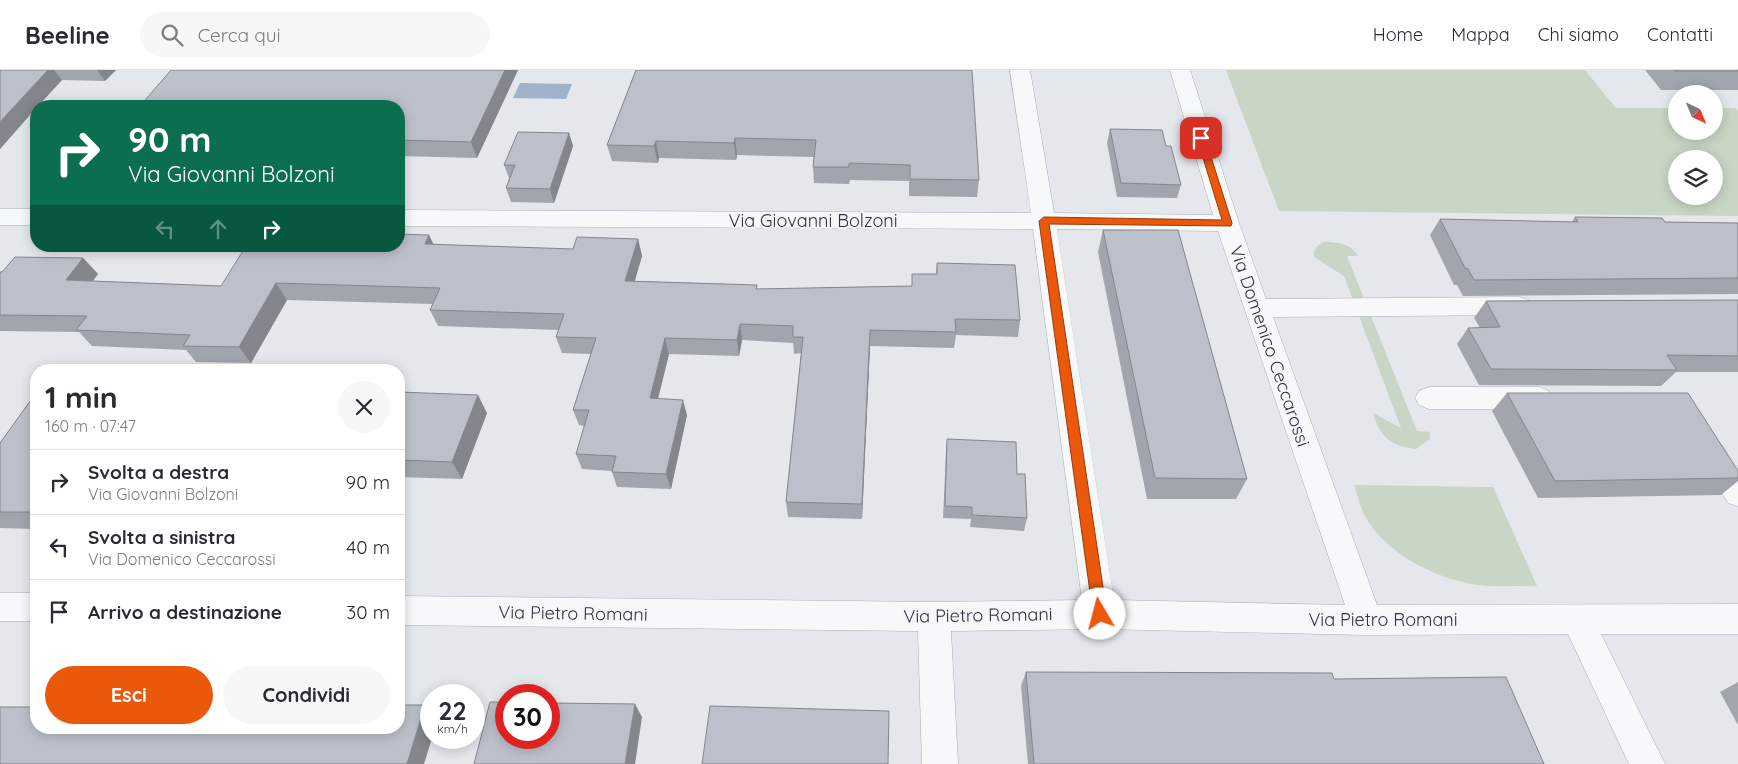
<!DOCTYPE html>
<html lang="it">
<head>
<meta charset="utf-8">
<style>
	body { margin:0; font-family:Quicksand,sans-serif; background:#f7f7f7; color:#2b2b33; height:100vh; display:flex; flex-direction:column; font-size:19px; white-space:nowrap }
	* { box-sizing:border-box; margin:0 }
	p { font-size:16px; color:#7c7c81 }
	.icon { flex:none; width:28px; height:28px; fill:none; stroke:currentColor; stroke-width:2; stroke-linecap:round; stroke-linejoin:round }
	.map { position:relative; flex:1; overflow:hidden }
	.panel { position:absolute; left:30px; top:294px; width:375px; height:370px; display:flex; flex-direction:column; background:#fff; border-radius:20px; box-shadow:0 2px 12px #0003 }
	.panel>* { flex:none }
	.guide { position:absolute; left:30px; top:30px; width:375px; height:152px; border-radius:20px; box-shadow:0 2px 12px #0003; background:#0b6e4f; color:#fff; overflow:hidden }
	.needle { width:32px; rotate:136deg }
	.controls { position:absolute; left:1668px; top:15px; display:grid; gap:10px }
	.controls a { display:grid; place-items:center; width:55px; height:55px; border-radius:50%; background:#fff; box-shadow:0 2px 12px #0003; font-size:25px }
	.speed { position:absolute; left:420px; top:614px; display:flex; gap:10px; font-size:25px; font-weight:700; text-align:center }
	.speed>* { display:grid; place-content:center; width:65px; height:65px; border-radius:50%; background:#fff; box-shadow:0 2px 12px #0003; line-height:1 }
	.speed small { font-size:12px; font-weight:400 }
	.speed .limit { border:8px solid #d22; background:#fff; color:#111 }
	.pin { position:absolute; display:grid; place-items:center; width:42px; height:42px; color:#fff; margin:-21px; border-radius:10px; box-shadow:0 2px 8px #0006 }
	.me { position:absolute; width:55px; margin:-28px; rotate:352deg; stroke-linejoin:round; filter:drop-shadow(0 0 4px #0008) }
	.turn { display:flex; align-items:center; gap:18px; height:105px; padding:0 15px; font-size:22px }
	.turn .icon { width:65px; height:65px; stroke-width:2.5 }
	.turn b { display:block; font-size:35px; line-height:42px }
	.lanes { display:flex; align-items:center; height:48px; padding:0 15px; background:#0003; justify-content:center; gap:25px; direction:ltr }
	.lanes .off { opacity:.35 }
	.round { display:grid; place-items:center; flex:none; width:52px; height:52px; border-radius:26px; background:#f7f7f7 }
	.head { display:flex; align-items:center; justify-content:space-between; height:85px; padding:0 15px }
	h1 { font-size:30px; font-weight:800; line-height:38px }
	.button { display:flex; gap:10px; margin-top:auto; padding:10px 15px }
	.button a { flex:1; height:58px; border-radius:30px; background:#ea580c; color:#fff; font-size:20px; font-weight:800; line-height:58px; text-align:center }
	.button a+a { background:#f7f7f7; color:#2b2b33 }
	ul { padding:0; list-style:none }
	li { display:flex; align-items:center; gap:15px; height:65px; padding:0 15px; border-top:1px solid #e1e1e2 }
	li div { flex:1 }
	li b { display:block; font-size:19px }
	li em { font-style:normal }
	header { display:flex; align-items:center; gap:30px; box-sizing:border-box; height:70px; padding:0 25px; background:#fff; border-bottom:1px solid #e1e1e2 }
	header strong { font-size:24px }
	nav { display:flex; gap:28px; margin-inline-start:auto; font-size:18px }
	.search { width:350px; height:45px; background:#f7f7f7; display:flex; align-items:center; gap:12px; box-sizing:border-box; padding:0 18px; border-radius:28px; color:#7c7c81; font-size:19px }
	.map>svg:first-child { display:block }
	.green { fill:#c9d6c5; fill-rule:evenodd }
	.water { fill:#9fb4cc }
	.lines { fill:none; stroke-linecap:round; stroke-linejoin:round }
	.minor-casing { stroke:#a9aeb7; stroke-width:1 }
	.minor { fill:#f7f8fa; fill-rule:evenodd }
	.wall { fill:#a1a5ae }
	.shaded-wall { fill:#83868d }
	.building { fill:#bbc0ca; stroke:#83868d }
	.route { fill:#ea580c; stroke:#983908 }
	.labels { text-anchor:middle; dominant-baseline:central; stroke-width:4; stroke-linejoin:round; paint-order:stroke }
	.street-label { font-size:18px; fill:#2b3445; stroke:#f4f6f9 }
</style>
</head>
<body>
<header>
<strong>Beeline</strong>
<div class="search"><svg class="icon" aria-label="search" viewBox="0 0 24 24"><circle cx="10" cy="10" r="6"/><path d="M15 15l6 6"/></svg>Cerca qui</div>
<nav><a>Home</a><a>Mappa</a><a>Chi siamo</a><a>Contatti</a></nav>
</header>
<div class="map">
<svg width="1738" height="694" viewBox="0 0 1738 694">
	<rect width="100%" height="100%" fill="#e4e7ec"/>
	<path class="green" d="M1226,0H1585L1616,38H1676V61H1714V38H1736L1738,41V146L1279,141ZM1676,89H1714V126H1676Z
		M1324,172C1337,172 1352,174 1358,186H1347L1417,361L1430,362V369L1416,379C1390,376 1380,367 1373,343L1401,358L1344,206L1314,187C1313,178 1317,176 1324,172Z
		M1354,415L1493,417L1537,516C1516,515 1492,518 1471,514C1431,506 1387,483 1366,448C1360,438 1358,425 1354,415Z"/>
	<path class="water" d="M520,13L572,14L566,29L513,28Z"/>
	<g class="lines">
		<g class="minor-casing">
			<path id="minor" d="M1010,0H1030L1054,143L1213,145L1170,0H1190L1239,153L1266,229L1520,227L1529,230L1533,236L1529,242L1520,245L1273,247L1377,535L1738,534V564H1601L1665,694H1629L1568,564L1366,565L1100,559L951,561L958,694H922L918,561L399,555V526L934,532L1082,530L1033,159L399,156V140L1031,143ZM1057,159L1218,161L1345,535L1114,530Z
				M0,139H36V155H0Z
				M1429,317H1539L1549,321L1553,328L1549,335L1539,339H1429L1419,335L1415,328L1419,321Z
				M1712,372L1722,375L1738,399V436L1728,433L1698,383L1702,375Z
				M0,523H36V551H0Z"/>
		</g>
		<use href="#minor" class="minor"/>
	</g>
	<path class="wall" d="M0,0H116L105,11L62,10L38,36H36V38L0,79Z
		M171,0H518L477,88L399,86V36Z
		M636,0L979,110L977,127L909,126V111L850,110L849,114L814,113L813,97L814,87L737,85L736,90L659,88L658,93L612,91L607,75Z
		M1645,0H1738V20H1661Z
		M1110,59L1166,76L1181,115L1177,128L1117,127L1107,73Z
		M569,63L573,76L554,133L511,132L506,118L509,108L504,95Z
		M1575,147L1665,152L1738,153V224L1463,226L1457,215H1454L1430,165L1440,149L1572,152Z
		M1103,160L1247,409L1236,429H1147L1098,182Z
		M429,165L434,175L573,179L638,169L642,186L634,211L757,215V219L912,216V204H936L937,193L1020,250L1018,267L956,265L954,278L870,276L862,449L788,447L786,432L801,283L794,284L793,273L742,270L739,286L669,284L658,329L687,345L671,419L617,417L612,402V401L582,399L576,384L584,356L579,355L573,340L591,284L562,283L556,267L559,260L438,256L430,240L433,234L287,230L251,293L196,292L186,280L92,276L79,262L0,261V202L83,188L98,204L93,211L221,216L399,176Z
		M1738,230V302H1676L1661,316L1479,315L1457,274L1468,258H1480L1474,248L1486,231Z
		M399,322L487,343L462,409L399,407Z
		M36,323V459L0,458V373Z
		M1507,323L1738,401V411L1721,425L1538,428L1492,341Z
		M947,369L1017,404L1027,448L1024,461L970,457L971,449L943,448L946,382Z
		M1026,602L1334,609L1544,694H1028L1021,616Z
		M1738,612V655L1720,622Z"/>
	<path class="shaded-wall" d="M48,0H54L62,10L38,36H36V38L0,79V52Z
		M97,0H116L105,11Z
		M505,0H518L477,88L471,72Z
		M569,63L573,76L554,133L550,119Z
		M735,68L737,85L736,90L734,73Z
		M656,71L659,88L658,93L654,76Z
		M429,165L437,182L425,174Z
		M638,169L642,186L630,228L625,211Z
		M83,188L98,204L81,226L66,210Z
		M276,213L287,230L251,293L239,277Z
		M740,254L742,270L739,286L737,270Z
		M870,260V276L862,449V434Z
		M665,268L669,284L654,344L650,328Z
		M478,325L487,343L462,409L452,392Z
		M683,330L687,345L671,419L666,404Z
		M635,634L642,647L635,694H625Z
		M425,635L431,642V668H432L424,694H407Z"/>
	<path class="building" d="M0,0H48L0,52Z
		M171,0H505L471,72L399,70V36H140Z
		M636,0H972L979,110L910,109V95L849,93V97H813L816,70L735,68L734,73L656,71L654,76L607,75Z
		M1674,0H1738V1H1675Z
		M1110,59L1162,60L1166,76H1171L1181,115L1121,113Z
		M518,62L569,63L550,119L506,118L515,95H504Z
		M1575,147L1662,148L1665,152L1738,153V208L1474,210L1468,199L1465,198L1440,149L1578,152Z
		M1103,160H1178L1247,409L1155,408Z
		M399,164L429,165L425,174L573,179L577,167L638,169L625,211L757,215L756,219L912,216V204H937V193L1015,195L1020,250L955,249L956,262L870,260L862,434L786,432L803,267H793V256L740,254L737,270L665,268L650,328L683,330L666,404L612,402L616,386L576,384L589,340H573L596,268L556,267L564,244L430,240L440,218L276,213L239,277L183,276L190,265L76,260L87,246L0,245V202H2L15,187L83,188L66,210L221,216L246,176H399Z
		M1738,230V286L1667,285L1677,300L1491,299L1468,258L1500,257L1486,231Z
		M399,322L478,325L452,392L399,390Z
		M36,323V442H0V373Z
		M1507,323H1688L1738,401V408L1555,411Z
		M947,369L1016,372L1017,404H1025L1027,448L972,445V437L945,436Z
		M1026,602L1332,603L1334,609L1506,607L1544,694H1034Z
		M490,632H506V668H549V633L635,634L625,694H474Z
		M399,635H425L407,694H0V637H36V658H399Z
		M710,636L889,641L888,694H702Z"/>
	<path class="route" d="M1201,65L1205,68L1232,153L1231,156L1049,154L1107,544L1105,548L1100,550L1095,548L1093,544L1039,151L1044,147L1222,150L1197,68Z"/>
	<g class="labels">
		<g class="street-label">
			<text x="813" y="150">Via Giovanni Bolzoni</text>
			<text transform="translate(1270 276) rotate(71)">Via Domenico Ceccarossi</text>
			<text transform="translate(573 543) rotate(1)">Via Pietro Romani</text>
			<text transform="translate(978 545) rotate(-1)">Via Pietro Romani</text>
			<text x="1383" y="549">Via Pietro Romani</text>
		</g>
	</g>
</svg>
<div class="controls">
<a><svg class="needle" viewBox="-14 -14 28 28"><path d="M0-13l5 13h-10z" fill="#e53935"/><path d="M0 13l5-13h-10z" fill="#7c7c81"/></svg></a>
<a><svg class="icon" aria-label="layers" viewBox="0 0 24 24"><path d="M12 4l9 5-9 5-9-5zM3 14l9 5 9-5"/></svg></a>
</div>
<div class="speed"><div>22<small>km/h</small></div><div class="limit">30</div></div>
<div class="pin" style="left:1201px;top:68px;background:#d93025"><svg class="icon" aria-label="arrive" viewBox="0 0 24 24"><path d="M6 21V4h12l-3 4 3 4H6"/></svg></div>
<svg class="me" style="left:1100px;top:544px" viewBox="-20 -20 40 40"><circle r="19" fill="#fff"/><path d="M0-13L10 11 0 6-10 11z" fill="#ea580c"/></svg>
<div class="guide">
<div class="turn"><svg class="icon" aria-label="right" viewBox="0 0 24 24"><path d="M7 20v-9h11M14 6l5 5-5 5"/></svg><div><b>90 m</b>Via Giovanni Bolzoni</div></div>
<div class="lanes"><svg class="icon off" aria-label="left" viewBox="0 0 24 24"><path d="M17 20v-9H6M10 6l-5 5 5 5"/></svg><svg class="icon off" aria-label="ahead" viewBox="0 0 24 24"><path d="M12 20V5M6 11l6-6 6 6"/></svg><svg class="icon" aria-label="right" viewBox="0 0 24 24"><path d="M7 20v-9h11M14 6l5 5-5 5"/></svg></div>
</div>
<section class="panel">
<div class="head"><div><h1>1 min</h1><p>160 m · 07:47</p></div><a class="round"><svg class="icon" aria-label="close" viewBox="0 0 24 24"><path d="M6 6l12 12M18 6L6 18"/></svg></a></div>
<ul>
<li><svg class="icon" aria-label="right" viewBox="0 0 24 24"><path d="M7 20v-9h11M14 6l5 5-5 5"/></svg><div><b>Svolta a destra</b><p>Via Giovanni Bolzoni</p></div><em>90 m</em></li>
<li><svg class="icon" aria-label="left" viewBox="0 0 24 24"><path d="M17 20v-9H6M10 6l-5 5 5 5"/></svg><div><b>Svolta a sinistra</b><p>Via Domenico Ceccarossi</p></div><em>40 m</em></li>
<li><svg class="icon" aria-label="arrive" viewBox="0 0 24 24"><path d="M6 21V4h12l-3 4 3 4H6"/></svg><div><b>Arrivo a destinazione</b></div><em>30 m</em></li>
</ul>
<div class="button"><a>Esci</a><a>Condividi</a></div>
</section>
</div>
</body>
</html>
